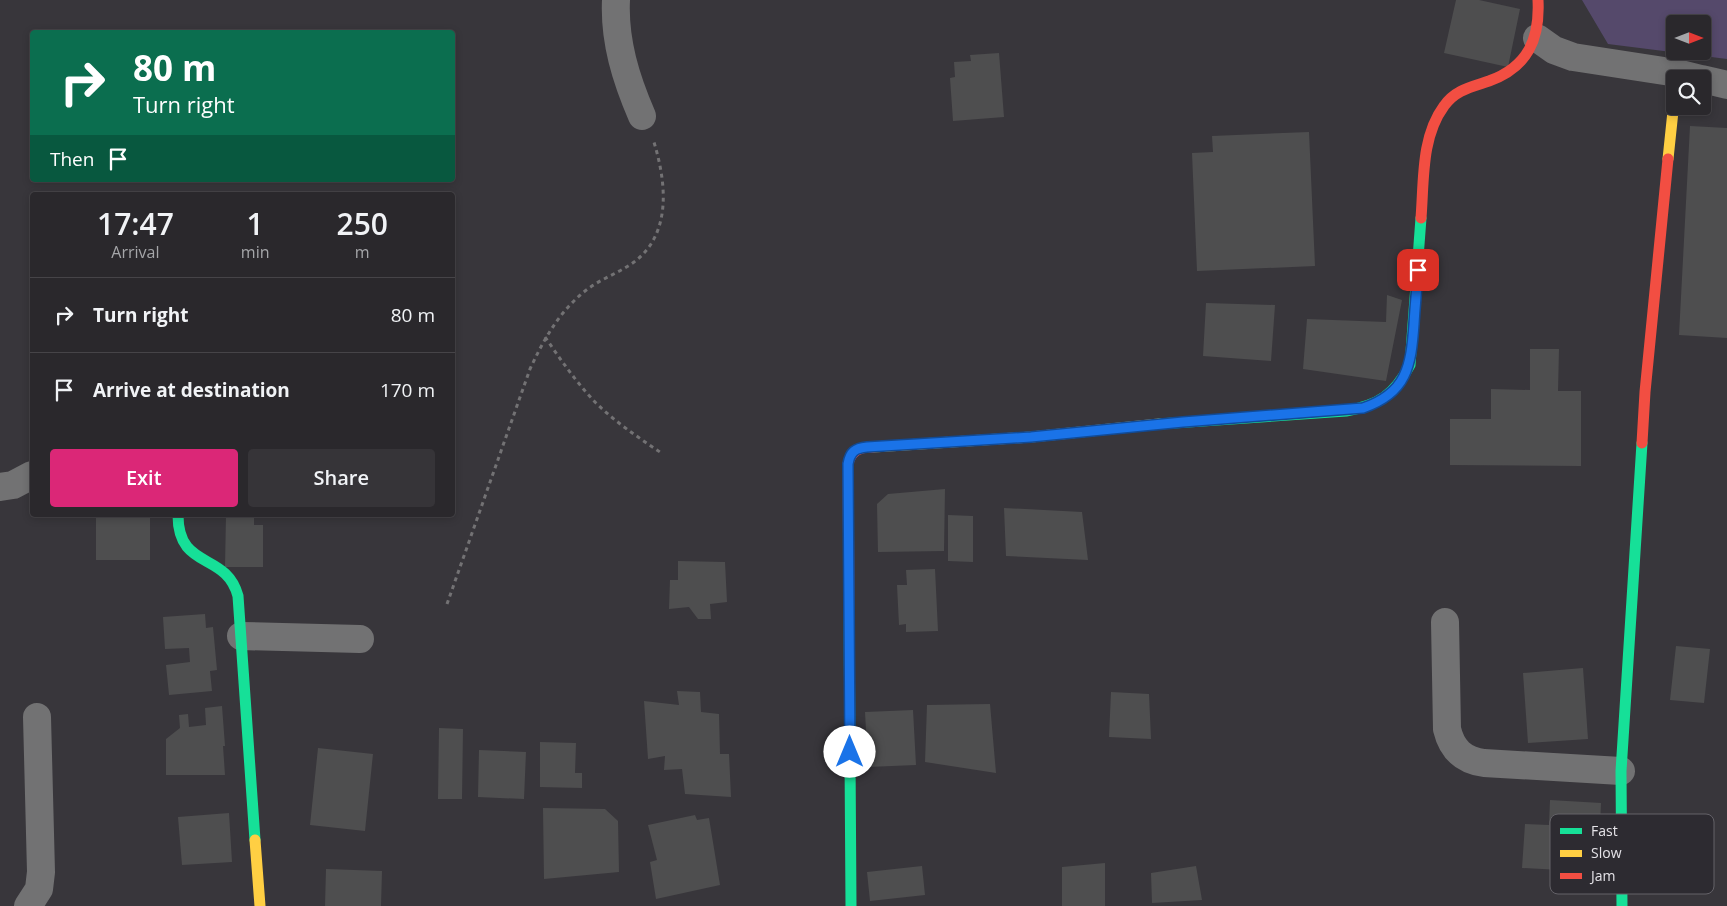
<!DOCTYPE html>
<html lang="en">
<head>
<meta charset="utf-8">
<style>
	body { margin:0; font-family:"Open Sans",sans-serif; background:#363438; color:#f1f3f6; height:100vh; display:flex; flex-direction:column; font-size:19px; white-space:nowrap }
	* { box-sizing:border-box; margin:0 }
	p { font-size:16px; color:#a5a6a9 }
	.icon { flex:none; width:28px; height:28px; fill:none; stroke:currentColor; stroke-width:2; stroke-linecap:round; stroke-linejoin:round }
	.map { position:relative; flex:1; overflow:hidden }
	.sheet { position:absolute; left:30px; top:192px; width:425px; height:325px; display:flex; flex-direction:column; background:#2a282c; border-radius:5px; box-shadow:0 2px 8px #0003,0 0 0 1px #464448 }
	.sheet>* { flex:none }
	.hud { position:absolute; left:30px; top:30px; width:425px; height:152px; border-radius:5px; box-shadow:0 2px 8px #0003,0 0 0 1px #464448; background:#0b6e4f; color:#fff; overflow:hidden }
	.needle { width:32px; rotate:90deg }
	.controls { position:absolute; left:1666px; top:15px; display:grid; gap:10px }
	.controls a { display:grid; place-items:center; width:45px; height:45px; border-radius:5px; background:#2a282c; box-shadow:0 2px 8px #0003,0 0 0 1px #464448; font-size:25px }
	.pin { position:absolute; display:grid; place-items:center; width:42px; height:42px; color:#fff; margin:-21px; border-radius:10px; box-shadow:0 2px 8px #0006 }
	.me { position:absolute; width:55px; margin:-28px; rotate:0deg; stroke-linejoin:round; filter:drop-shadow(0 0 4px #0008) }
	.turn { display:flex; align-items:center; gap:18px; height:105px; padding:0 20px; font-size:22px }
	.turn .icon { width:65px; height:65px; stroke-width:2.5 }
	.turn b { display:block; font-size:35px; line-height:42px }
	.then { display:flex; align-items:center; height:48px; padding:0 20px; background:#0003; gap:10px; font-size:19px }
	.eta { display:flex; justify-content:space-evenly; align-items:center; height:85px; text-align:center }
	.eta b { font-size:30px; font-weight:600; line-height:35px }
	.primary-button { display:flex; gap:10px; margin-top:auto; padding:10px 20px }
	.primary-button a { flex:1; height:58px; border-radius:5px; background:#db2777; color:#fff; font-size:20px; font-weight:600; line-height:58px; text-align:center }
	.primary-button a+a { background:#363438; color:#f1f3f6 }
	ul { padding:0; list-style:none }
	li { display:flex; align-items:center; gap:15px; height:75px; padding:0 20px; border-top:1px solid #464448 }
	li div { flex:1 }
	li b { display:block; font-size:19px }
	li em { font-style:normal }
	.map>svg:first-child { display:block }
	.green { fill:#55496b; fill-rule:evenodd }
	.building { fill:#4e4e4f }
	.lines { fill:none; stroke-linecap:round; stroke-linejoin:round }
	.path { stroke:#737274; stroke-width:3; stroke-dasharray:4 4; stroke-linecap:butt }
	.street { stroke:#727273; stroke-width:28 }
	.fast { stroke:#16e098; stroke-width:11 }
	.slow { stroke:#ffcf43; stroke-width:11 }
	.jam { stroke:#f24e42; stroke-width:11 }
	.route-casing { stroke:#114b97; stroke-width:12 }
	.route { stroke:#1a73e8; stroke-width:9 }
	.key { fill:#2d2b31; stroke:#646268; stroke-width:1 }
	.key-label { font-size:14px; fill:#e5e3e8 }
</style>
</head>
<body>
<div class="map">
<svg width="1727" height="906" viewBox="0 0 1727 906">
	<rect width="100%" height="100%" fill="#38363b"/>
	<path class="green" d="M1582,0H1727V59L1608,44ZM1675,24H1702V51H1675Z"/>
	<path class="building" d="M1456,0H1479L1520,9L1508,67L1444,53Z
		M999,53L1004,117L953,121L950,78L955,77L954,62L971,61L970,55Z
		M1690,126L1727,128V338L1679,335Z
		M1309,132L1315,266L1197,271L1192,153L1213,152L1212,136Z
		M1387,295L1402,300L1386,381L1303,369L1307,319L1386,322Z
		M1206,303L1275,305L1271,361L1203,356Z
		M1530,349H1559L1558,391H1581V466L1450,465V419H1491V389L1530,390Z
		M945,489L944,551L878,552L877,504L888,494Z
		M1004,508L1082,512L1088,560L1006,556Z
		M96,515H150V560H96Z
		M226,515H254V525H263V567H225Z
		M948,515L973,516V562L948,561Z
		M678,561L725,562L727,602L710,604L711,619H698L689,607L669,609L670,580H678Z
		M935,569L938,631L906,632V624L899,625L897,585H907L906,570Z
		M205,614L206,628L213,627L217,670L210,671L212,691L169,695L166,665L190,662L189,648L165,649L163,617Z
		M1676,646L1710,649L1704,703L1670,700Z
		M1583,668L1588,739L1528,743L1523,673Z
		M677,691L700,692L701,712L719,714L720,754H729L731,797L685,794L682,769L664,770L665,756L648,759L644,701L679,705Z
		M1111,692L1149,694L1151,739L1109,737Z
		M990,704L996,773L925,762L927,705Z
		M222,706L225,746H223L225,775H166V739L180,728L179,715L188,714L189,727L206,725L205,708Z
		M913,710L916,765L868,767L865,712Z
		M439,728L463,729L462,799H438Z
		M540,742L576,743L575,773H582V788L540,787Z
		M318,748L373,754L365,831L310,825Z
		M479,750L526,752L524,799L478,797Z
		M1550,800L1601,803L1598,872L1522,868L1525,824L1549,825Z
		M543,808L605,809L618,821L619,872L544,879Z
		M229,813L232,862L182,865L178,817Z
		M695,815L697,820L709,818L720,885L656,899L650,862L657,860L648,825Z
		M1105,863V906H1062V867Z
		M922,866L925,895L870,901L867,872Z
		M1196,866L1202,900L1152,903L1151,873Z
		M326,869L382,871L381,906H325Z"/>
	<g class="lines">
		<path class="path" d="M545,337C561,360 576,382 595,402C615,422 639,438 663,454
			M447,604L530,369C544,339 559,312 585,291C600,279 619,273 634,262C673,233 666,180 653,139"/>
		<path class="street" d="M616,0C614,41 626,79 642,116
			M1537,38L1554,50L1573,57L1677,73L1701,79
			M1702,79L1727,85
			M0,487L13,485L32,475
			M1445,622L1447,729C1452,750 1463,760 1484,763L1621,771
			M241,636L360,639
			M28,906L39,889L41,872L37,717"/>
		<path class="fast" d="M1159,424L1346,411C1379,405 1394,395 1410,365L1421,218
			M178,515C178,571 226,551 238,596L255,840
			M849,605L851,906
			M1622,906L1621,771L1642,443"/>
		<path class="slow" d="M1668,159L1675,92
			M873,447L1031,437L1159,424
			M255,840L260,906"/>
		<path class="jam" d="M1421,218C1424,181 1421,137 1444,106C1455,90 1471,87 1489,81C1528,67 1540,39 1538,0
			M1642,443L1645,392L1668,159
			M849,605L848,464C851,450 860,447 873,447"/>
	</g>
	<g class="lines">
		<g class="route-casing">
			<path id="route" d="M850,752L848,464C850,452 855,448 867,447L1031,437L1183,422L1363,408C1407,393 1411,366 1414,324C1415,306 1417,288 1418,270"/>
		</g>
		<use href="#route" class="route"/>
	</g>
	<rect x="1550" y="814" width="164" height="80" rx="8" class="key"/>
	<rect x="1560" y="828" width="22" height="6" fill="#16e098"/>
	<rect x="1560" y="850" width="22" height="7" fill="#ffcf43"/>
	<rect x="1560" y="873" width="22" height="6" fill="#f24e42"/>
	<g class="key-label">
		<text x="1591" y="836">Fast</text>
		<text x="1591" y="858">Slow</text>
		<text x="1591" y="881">Jam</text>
	</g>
</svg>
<div class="controls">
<a><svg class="needle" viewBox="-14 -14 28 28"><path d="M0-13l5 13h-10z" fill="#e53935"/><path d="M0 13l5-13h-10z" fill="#a5a6a9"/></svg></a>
<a><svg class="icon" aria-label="search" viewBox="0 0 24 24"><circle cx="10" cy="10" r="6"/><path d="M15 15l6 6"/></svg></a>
</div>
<div class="pin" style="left:1418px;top:270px;background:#d93025"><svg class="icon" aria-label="arrive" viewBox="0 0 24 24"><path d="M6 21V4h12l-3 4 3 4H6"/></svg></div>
<svg class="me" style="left:850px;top:752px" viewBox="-20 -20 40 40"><circle r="19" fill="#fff"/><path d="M0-13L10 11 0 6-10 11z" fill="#1a73e8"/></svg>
<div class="hud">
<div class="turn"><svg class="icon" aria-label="right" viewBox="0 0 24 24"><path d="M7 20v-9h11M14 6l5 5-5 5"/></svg><div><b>80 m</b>Turn right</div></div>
<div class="then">Then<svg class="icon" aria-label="arrive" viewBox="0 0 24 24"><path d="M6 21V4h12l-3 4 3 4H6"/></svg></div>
</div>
<section class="sheet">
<div class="eta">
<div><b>17:47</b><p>Arrival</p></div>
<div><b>1</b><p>min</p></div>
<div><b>250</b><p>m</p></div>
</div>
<ul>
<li><svg class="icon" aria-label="right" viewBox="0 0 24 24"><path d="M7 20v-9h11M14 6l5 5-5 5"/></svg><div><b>Turn right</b></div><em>80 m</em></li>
<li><svg class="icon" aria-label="arrive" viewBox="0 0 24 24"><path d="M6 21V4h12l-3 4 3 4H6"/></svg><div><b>Arrive at destination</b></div><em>170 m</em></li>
</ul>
<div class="primary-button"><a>Exit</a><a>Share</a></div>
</section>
</div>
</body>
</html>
